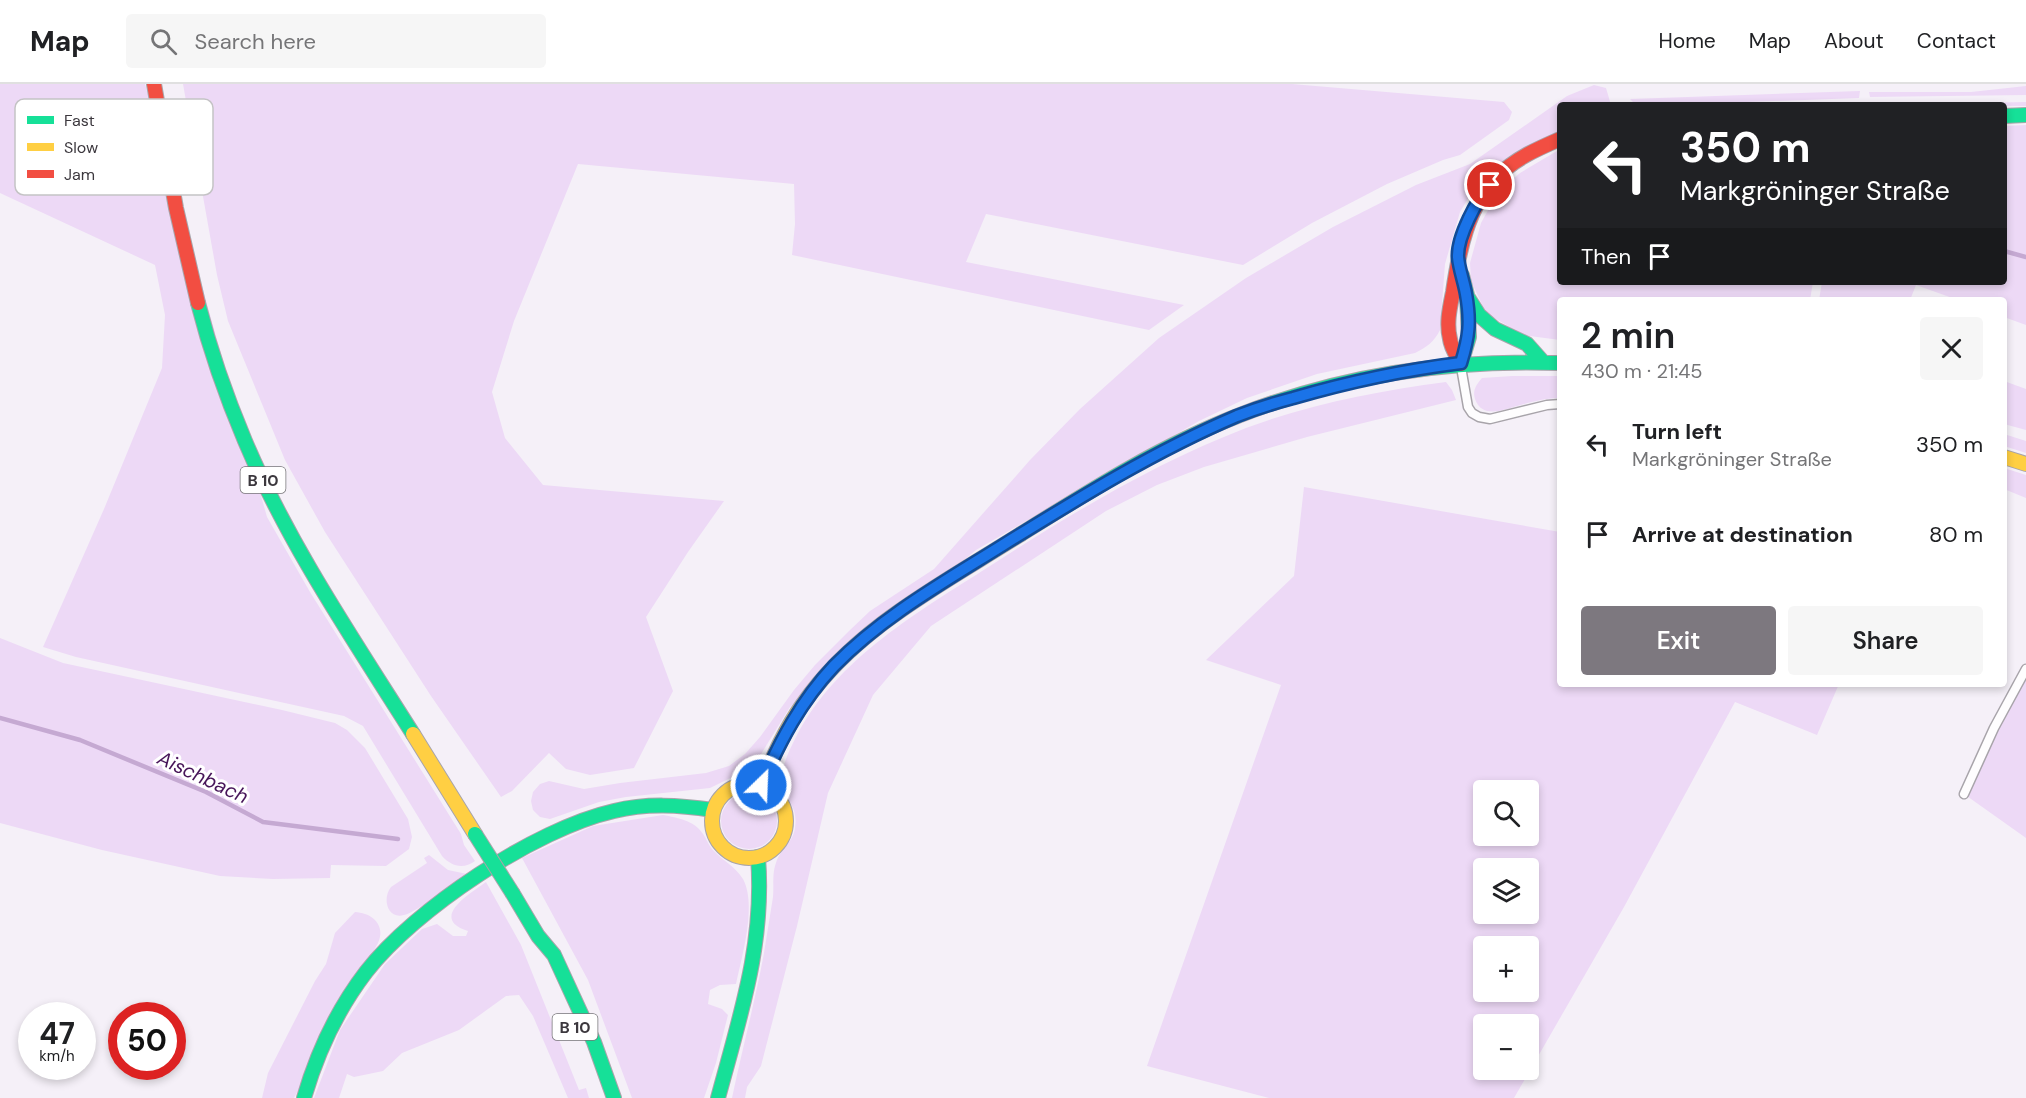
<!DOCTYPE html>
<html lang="en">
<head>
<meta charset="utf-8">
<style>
	body { margin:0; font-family:"DM Sans",sans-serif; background:#f6f6f6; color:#202124; height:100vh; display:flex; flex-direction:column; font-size:22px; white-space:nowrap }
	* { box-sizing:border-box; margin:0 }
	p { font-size:20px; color:#757577 }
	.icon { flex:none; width:33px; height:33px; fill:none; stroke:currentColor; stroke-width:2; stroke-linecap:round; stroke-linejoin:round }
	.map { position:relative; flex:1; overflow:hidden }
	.drawer { position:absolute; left:1557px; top:213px; width:450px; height:390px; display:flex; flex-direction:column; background:#fff; border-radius:6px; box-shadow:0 3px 9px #0003 }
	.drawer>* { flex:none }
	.guide { position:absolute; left:1557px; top:18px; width:450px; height:183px; border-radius:6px; box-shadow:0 3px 9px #0003; background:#202124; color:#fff; overflow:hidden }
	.tools { position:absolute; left:1473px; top:696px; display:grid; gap:12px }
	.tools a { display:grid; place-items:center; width:66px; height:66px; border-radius:6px; background:#fff; box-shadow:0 3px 9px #0003; font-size:30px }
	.speed { position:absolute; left:18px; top:918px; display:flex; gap:12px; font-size:30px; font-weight:700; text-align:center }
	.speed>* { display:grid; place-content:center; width:78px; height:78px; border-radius:50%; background:#fff; box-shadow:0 3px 9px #0003; line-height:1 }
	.speed small { font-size:15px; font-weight:400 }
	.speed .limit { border:9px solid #d22; background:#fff; color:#111 }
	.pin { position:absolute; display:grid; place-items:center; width:51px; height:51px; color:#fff; margin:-26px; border:3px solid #fff; border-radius:50%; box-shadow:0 2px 6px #0007 }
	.me { position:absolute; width:66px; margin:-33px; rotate:24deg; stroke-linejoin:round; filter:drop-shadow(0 0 4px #0008) }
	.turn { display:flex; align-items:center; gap:21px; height:126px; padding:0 24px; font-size:27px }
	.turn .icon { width:78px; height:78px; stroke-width:2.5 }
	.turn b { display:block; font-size:42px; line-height:51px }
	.then { display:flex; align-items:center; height:57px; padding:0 24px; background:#0003; gap:12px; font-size:22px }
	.round { display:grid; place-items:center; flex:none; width:63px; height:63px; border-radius:6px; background:#f6f6f6 }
	.summary { display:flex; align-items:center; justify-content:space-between; height:102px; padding:0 24px }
	h1 { font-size:36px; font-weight:600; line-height:45px }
	.primary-button { display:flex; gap:12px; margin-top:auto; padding:12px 24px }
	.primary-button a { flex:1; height:69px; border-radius:6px; background:#7d787f; color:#fff; font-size:24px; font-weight:600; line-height:69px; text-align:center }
	.primary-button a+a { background:#f6f6f6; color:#202124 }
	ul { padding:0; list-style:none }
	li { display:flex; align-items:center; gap:18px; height:90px; padding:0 24px }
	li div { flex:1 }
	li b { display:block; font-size:22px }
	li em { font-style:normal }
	header { display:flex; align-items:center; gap:36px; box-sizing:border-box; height:84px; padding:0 30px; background:#fff; border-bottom:2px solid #e0e0e0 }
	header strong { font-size:28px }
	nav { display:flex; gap:33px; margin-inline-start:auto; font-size:21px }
	.search { width:420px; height:54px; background:#f6f6f6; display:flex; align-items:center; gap:15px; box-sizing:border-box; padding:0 21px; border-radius:6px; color:#757577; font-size:22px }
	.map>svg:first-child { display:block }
	.green { fill:#edd9f6; fill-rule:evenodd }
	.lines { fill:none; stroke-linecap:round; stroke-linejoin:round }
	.stream { stroke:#c5a9d2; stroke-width:4.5 }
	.lane-casing { stroke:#a8a4aa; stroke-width:11 }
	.fast-casing { stroke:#a8a4aa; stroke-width:16 }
	.slow-casing { stroke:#a8a4aa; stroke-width:16 }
	.jam-casing { stroke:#a8a4aa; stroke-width:16 }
	.lane { stroke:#fefdfe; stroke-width:8 }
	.fast { stroke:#16e098; stroke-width:14 }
	.slow { stroke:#ffcf43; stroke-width:14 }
	.jam { stroke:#f24e42; stroke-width:14 }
	.fast-bridge-casing { stroke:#a8a4aa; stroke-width:16; stroke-linecap:butt }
	.fast-bridge { stroke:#16e098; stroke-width:14 }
	.route-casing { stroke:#114b97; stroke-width:15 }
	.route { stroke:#1a73e8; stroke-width:10 }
	.labels { text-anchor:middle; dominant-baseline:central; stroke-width:6; stroke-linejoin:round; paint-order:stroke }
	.shield { fill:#fff; stroke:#767478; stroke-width:1.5 }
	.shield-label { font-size:16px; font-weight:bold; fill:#3c383e }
	.water-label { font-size:20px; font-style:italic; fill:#471559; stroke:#fff }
	.key { fill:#fff; stroke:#c4c3c5; stroke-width:1.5 }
	.key-label { font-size:16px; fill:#3c383e }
</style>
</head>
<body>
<header>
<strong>Map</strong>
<div class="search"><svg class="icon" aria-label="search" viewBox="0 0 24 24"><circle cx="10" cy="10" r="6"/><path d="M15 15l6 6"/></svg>Search here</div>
<nav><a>Home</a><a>Map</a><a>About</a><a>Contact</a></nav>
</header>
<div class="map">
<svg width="2026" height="1014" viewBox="0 0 2026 1014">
	<rect width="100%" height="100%" fill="#f5f0f8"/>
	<path class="green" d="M0,0H145L267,433L310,508L461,750L464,761L475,777C463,786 451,782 442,772L363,642L344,632L76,573L43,563L104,425L162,284L165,231L155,181L0,109Z
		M183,0H1292L1504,18L1512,28L1509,36L1460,71L1443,76L1387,100L1312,139L1243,181L986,130L966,178L1184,221L1149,246L792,171L795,140L794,100L578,80L514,237L492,308L505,354L543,401L724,417L688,468L646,533L673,607L634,684L590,691L566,685L549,669L512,707L501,713L431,612L325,448L285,376L228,237L217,191Z
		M1594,1L1606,4L1611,21H1560V46L1475,103L1460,128L1445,180L1440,246C1434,258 1427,263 1415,269L1317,290L1247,314L1199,337L976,466L790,623L753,683L710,704L626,713L599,718L550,735L540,733L533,726L531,717L533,708L540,700L549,697L584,705L620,699L706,689L729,682L745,670L760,653L794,606L815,581L849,547L870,527L934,485L1030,376L1080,325L1159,254L1246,194L1333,143L1416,101L1470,80L1567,12Z
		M2026,2V11L1870,13L1869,8H1971Z
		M1860,7L1859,14L1666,21H1636L1630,15Z
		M2026,18V22L1872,21Z
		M2026,41V241L2004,233V216H1958L1916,201L1910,216H1819L1822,198H2004V42Z
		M1557,67H1560V198H1813L1810,216H1560V256L1523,251L1486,229L1471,197L1470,179L1481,139L1492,119L1505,102L1520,89Z
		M1512,292H1560V314C1546,314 1530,318 1517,322C1503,326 1482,335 1475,315C1472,306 1477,300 1482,294Z
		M2004,297L2026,305V346L2004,340Z
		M1446,298L1452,306L1456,316L1307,353L1204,383L1157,401L1106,427L931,542L873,611L828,709L797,842L761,982L747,1003L745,1014H732C742,966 755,918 764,869C767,850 770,832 773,813C774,802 772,789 776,779C780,765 793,759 795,744C798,724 788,719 783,702C779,686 789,667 796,653C837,574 918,528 990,482C1072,429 1155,379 1246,344C1310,320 1378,307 1446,298Z
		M2004,350L2026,357V369L2004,362Z
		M2004,384L2026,391V414L2004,405Z
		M1304,403L1560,448V600H1839L1817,651L1735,618L1624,823L1514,1014H1269L1147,982L1281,601L1206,576L1294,492ZM1484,706H1528V752H1484ZM1484,784H1528V830H1484ZM1484,862H1528V908H1484ZM1484,940H1528V986H1484Z
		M0,554L63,579L282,626L335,639L347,646L365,664L408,735L412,753L409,765L386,782L331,781L330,794L273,795L220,792L102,766L0,739Z
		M2026,585V754L1964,710Z
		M721 737a28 28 0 1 1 56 0a28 28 0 1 1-56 0Z
		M663,731C678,734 694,736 703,750C707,755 708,761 713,766C722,776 735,782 743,795C757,821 742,872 736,900L720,901L710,906L708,920L722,925L728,931L716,979L704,1014H632L588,896L522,774L593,742Z
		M429,771L448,786L467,790C453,799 418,828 404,831C387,836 382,814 391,803L427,779L424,774Z
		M486,798L521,861L579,1006L586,1004L589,1014H568L533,932L519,911L506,912L459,946L402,969L383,987L354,993L347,990L339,1014H314L340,946L385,880L422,845L437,840L453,852H466L468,847C428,834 471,809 486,798Z
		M355,828C373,829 386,842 378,859L294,1014H262L268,989L315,897L326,880L335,849Z"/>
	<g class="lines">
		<path class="stream" d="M2004,167L2026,173
			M0,634L80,656L206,708L263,738L398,755"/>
		<g class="lane-casing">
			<path id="lane" d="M1461,283L1468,323L1472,329L1479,333L1490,335L1547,321L1560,320
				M1964,710L1994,644L2026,585"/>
		</g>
		<g class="fast-casing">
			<path id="fast" d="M2004,32L2026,31
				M1467,212L1479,231L1495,245L1527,260L1543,278
				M198,219C210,266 226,312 245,357C289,461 353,555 413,650
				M1461,280L1469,253L1467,211L1462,191
				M1021,450C1091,406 1162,361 1240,331C1342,291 1451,275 1560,279
				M513,810L538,852L554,871L594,958L614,1014
				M304,1014C317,969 337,926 366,888C415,825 535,745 614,727C647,719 679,721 713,726
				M718,1014C740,932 765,859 758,773"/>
		</g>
		<g class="slow-casing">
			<path id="slow" d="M2004,373L2026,380
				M413,650L475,750
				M712 737a37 37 0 1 1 74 0a37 37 0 1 1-74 0Z
				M761,701C773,673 785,645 803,620C856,543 944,499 1021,450"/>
		</g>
		<g class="jam-casing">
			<path id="jam" d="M154,0L176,124L198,219
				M1461,280C1457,272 1451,264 1450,255C1446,239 1450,223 1453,208C1459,167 1467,124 1497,93C1514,75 1537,65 1560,55"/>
		</g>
		<use href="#lane" class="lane"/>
		<use href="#fast" class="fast"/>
		<use href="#slow" class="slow"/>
		<use href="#jam" class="jam"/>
		<g class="fast-bridge-casing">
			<path id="fast-bridge" d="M475,750L513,810"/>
		</g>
		<use href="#fast-bridge" class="fast-bridge"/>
	</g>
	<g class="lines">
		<g class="route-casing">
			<path id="route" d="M761,701C780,657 801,617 834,582C883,532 944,498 1003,461C1079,414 1155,367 1237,332C1255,325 1274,319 1293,314C1348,298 1404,286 1461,279C1469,253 1471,238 1466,210C1464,198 1459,185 1458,173C1457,153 1477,115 1490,101"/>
		</g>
		<use href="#route" class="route"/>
	</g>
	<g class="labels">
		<g class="shield">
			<rect x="240.5" y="383" width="45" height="26" rx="4.5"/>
			<rect x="552.5" y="930" width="45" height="26" rx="4.5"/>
		</g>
		<g class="shield-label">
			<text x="263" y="396">B 10</text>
			<text x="575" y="943">B 10</text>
		</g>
		<g class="water-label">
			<text transform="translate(203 693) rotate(25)">Aischbach</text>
		</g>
	</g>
	<rect x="15" y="15" width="198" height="96" rx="9" class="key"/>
	<rect x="27" y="32" width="27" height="8" fill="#16e098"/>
	<rect x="27" y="59" width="27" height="8" fill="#ffcf43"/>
	<rect x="27" y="86" width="27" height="8" fill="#f24e42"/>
	<g class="key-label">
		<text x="64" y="42">Fast</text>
		<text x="64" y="69">Slow</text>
		<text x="64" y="96">Jam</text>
	</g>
</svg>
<div class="tools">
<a><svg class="icon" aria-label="search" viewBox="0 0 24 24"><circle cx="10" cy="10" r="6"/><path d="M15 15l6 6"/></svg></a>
<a><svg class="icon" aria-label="layers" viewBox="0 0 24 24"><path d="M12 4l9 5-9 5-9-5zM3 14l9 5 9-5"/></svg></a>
<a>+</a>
<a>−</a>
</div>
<div class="speed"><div>47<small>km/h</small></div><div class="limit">50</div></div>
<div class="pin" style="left:1490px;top:101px;background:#d93025"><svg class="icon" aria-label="arrive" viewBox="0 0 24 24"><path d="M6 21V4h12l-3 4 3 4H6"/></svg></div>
<svg class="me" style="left:761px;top:701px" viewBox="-20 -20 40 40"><circle r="17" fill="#1a73e8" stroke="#fff" stroke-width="3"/><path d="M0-11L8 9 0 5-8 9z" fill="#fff"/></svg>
<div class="guide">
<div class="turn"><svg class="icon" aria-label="left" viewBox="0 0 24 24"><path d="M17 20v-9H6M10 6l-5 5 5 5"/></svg><div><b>350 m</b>Markgröninger Straße</div></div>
<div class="then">Then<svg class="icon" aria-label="arrive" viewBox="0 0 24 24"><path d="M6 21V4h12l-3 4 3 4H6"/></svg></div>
</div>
<section class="drawer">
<div class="summary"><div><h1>2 min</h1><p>430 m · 21:45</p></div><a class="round"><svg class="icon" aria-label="close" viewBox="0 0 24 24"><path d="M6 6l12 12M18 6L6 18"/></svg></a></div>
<ul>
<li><svg class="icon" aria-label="left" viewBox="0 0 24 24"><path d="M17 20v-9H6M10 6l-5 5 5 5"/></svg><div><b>Turn left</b><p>Markgröninger Straße</p></div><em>350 m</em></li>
<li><svg class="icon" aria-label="arrive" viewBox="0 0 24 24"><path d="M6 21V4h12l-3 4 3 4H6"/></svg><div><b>Arrive at destination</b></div><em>80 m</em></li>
</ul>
<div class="primary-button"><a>Exit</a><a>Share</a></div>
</section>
</div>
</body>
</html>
